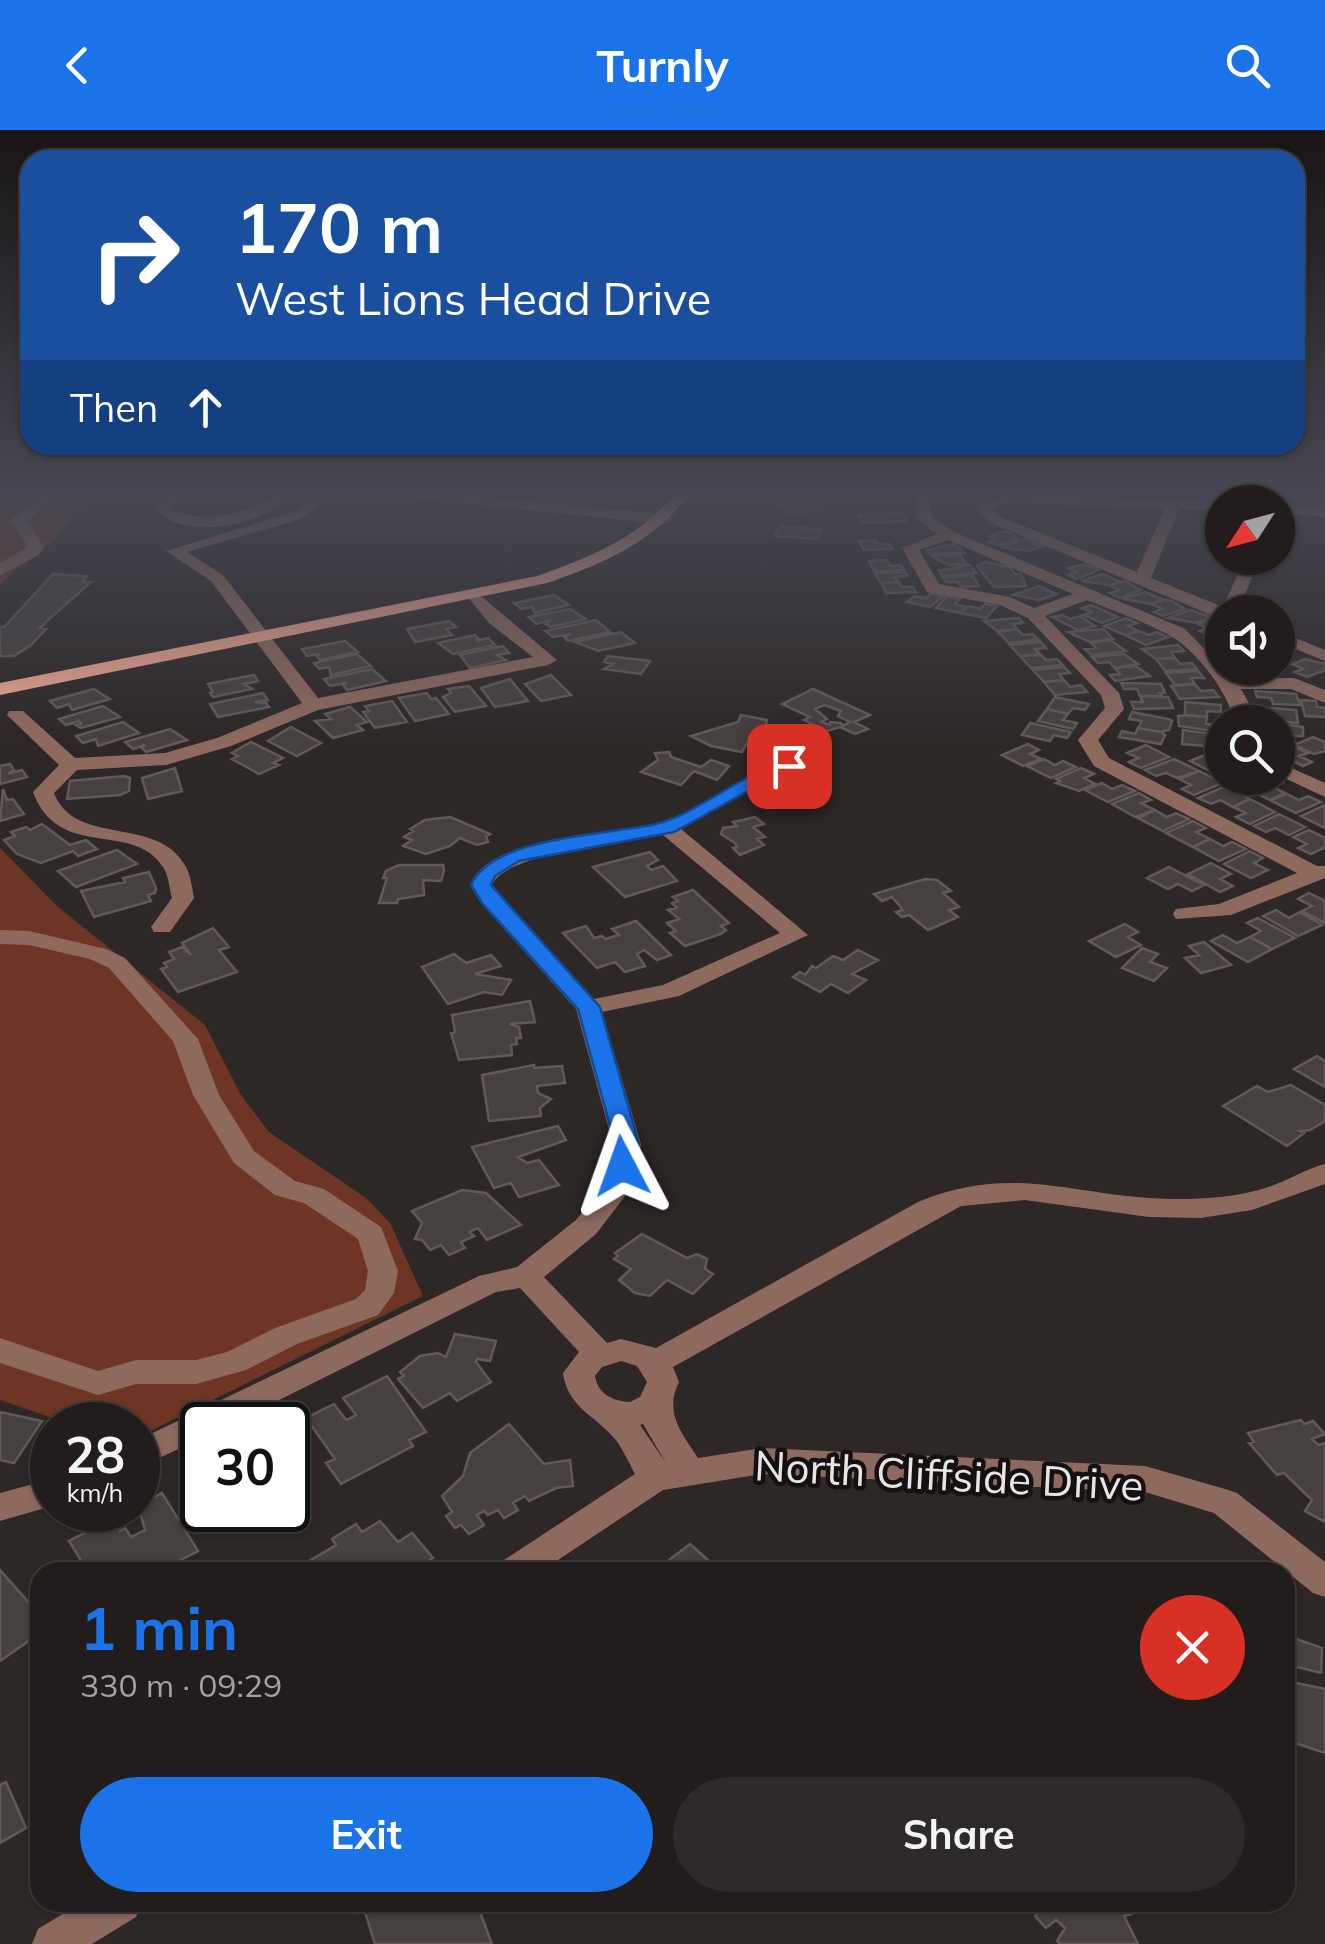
<!DOCTYPE html>
<html lang="en">
<head>
<meta charset="utf-8">
<style>
	body { margin:0; font-family:Mulish,sans-serif; background:#2e2a29; color:#f1f3f6; height:100vh; display:flex; flex-direction:column; font-size:38px; white-space:nowrap }
	* { box-sizing:border-box; margin:0 }
	p { font-size:32px; color:#a2a2a3 }
	.icon { flex:none; width:55px; height:55px; fill:none; stroke:currentColor; stroke-width:2; stroke-linecap:round; stroke-linejoin:round }
	.map { position:relative; flex:1; overflow:hidden }
	.side { position:absolute; left:30px; top:1432px; width:1265px; height:350px; display:flex; flex-direction:column; background:#221d1c; border-radius:30px; box-shadow:0 2px 8px #0004,0 0 0 2px #3f3b3b }
	.side>* { flex:none }
	.top-card { position:absolute; left:20px; top:20px; width:1285px; height:305px; border-radius:30px; box-shadow:0 2px 8px #0004,0 0 0 2px #3f3b3b; background:#1a4fa0; color:#fff; overflow:hidden }
	.needle { width:65px; rotate:234deg }
	.tools { position:absolute; left:1205px; top:355px; display:grid; gap:20px }
	.tools a { display:grid; place-items:center; width:90px; height:90px; border-radius:50%; background:#221d1c; box-shadow:0 2px 8px #0004,0 0 0 2px #3f3b3b; font-size:50px }
	.speed { position:absolute; left:30px; top:1272px; display:flex; gap:20px; font-size:50px; font-weight:700; text-align:center }
	.speed>* { display:grid; place-content:center; width:130px; height:130px; border-radius:50%; background:#221d1c; box-shadow:0 2px 8px #0004,0 0 0 2px #3f3b3b; line-height:1 }
	.speed small { font-size:25px; font-weight:400 }
	.speed .limit { border:5px solid #111; border-radius:15px; background:#fff; color:#111 }
	.pin { position:absolute; display:grid; place-items:center; width:85px; height:85px; color:#fff; margin:-42px; border-radius:20px; box-shadow:0 5px 15px #0006 }
	.me { position:absolute; width:110px; margin:-55px; rotate:356deg; stroke-linejoin:round; filter:drop-shadow(0 0 8px #0008) }
	.turn { display:flex; align-items:center; gap:35px; height:210px; padding:0 50px; font-size:45px }
	.turn .icon { width:130px; height:130px; stroke-width:2.5 }
	.turn b { display:block; font-size:70px; line-height:85px }
	.then { display:flex; align-items:center; height:95px; padding:0 50px; background:#0003; gap:20px; font-size:38px }
	.round { display:grid; place-items:center; flex:none; width:105px; height:105px; border-radius:52px; background:#2e2a29 }
	.overview { display:flex; align-items:center; justify-content:space-between; height:170px; padding:0 50px }
	h1 { font-size:60px; font-weight:700; line-height:75px; color:#1a73e8 }
	.cta { display:flex; gap:20px; margin-top:auto; padding:20px 50px }
	.cta a { flex:1; height:115px; border-radius:60px; background:#1a73e8; color:#fff; font-size:40px; font-weight:700; line-height:115px; text-align:center }
	.cta a+a { background:#2e2a29; color:#f1f3f6 }
	header { display:flex; justify-content:space-between; align-items:center; height:130px; padding:0 50px; background:#1a73e8; color:#fff; font-size:45px; font-weight:700 }
	.map>svg:first-child { display:block }
	.green { fill:#6e3524 }
	.building { fill:#46403e; stroke:#615a58; stroke-width:2.5; fill-rule:evenodd }
	.lines { fill:none; stroke-linecap:round; stroke-linejoin:round }
	.minor { fill:#8e6a5e; fill-rule:evenodd }
	.major { fill:#f5a992; fill-rule:evenodd }
	.route { fill:#1a73e8; stroke:#114b97; stroke-width:2.5 }
	.labels { text-anchor:middle; dominant-baseline:central; stroke-width:9; stroke-linejoin:round; paint-order:stroke }
	.near-street-label { font-size:42px; fill:#e9e5e4; stroke:#141110 }
</style>
</head>
<body>
<header><svg class="icon" aria-label="back" viewBox="0 0 24 24"><path d="M15 5l-7 7 7 7"/></svg>Turnly<svg class="icon" aria-label="search" viewBox="0 0 24 24"><circle cx="10" cy="10" r="6"/><path d="M15 15l6 6"/></svg></header>
<div class="map">
<svg width="1325" height="1814" viewBox="0 0 1325 1814">
	<rect width="100%" height="100%" fill="#2d2726"/>
	<path class="green" d="M0,361H107C84,379 65,401 42,420C27,433 12,440 0,456Z
		M0,718L58,777L205,895L241,965L269,1002L366,1068L390,1093L423,1166L138,1307V1295H73L0,1270Z"/>
	<path class="building" d="M796,363L823,379L794,385L767,369Z
		M902,383L907,391L862,393L858,385Z
		M780,396L822,400L817,409L775,406Z
		M1006,401L1019,409L998,415L989,412L998,409L990,406Z
		M1025,409L1042,416L1029,421L1001,417Z
		M875,410L880,415L890,414L893,419L864,420L859,411Z
		M954,414L964,423L930,424L927,420Z
		M960,425L966,434L949,435L931,426Z
		M887,430L890,436L901,435L904,440L874,441L869,431Z
		M985,432L1010,437L1015,444L1012,445L1021,444L1026,456L994,457L977,436Z
		M970,435L976,443L942,446L939,441Z
		M1080,435H1087L1099,440L1077,449L1068,445L1077,442L1068,438Z
		M905,442L908,446L895,447L898,452L881,453L875,443Z
		M53,444L87,446L82,452H91L47,491L40,498L46,499L31,515L14,526H0V497H4Z
		M1102,444L1121,452L1110,455L1081,451Z
		M973,446L979,456L961,457L958,452H946L943,447Z
		M1125,451L1141,460L1120,468L1110,463L1119,460L1110,455Z
		M899,452L901,457H913L916,462L886,463L881,453Z
		M1039,456L1056,464L1040,470L1013,465Z
		M1145,462L1164,470L1151,474L1123,469Z
		M931,463L943,466L930,477L907,472L914,466L927,468Z
		M554,465L569,475L535,483L532,477L521,479L514,473Z
		M947,466L960,469L955,474L966,477L960,483L936,478Z
		M1164,470L1172,471L1185,479L1163,486L1154,482L1163,479L1151,474Z
		M985,474L997,476L986,488L960,483L969,476L980,479Z
		M1091,475L1118,487L1102,493L1083,485L1092,482L1082,478Z
		M570,479L586,489L550,497L546,494L549,491L536,494L529,487Z
		M1190,480L1211,487L1197,493L1168,488Z
		M1063,485L1070,489L1080,486L1095,496L1078,500L1052,487Z
		M1019,488L1023,493L1013,494L1017,499L997,501L984,491Z
		M1126,488L1137,493L1128,496L1138,501L1125,505L1104,496Z
		M1211,489L1222,492V501L1210,506L1200,501L1208,498L1198,494Z
		M596,490L610,502L568,511L564,507L571,504L553,507L545,501Z
		M449,491L456,497L446,499L452,505L415,512L407,499Z
		M1017,499L1023,505L1033,504L1039,510L1009,513L998,502Z
		M1104,499L1113,509L1090,512L1068,502Z
		M1138,501L1149,505L1157,502L1168,507L1146,515L1125,505Z
		M621,502L635,513L598,521L575,512Z
		M475,505L479,509L476,511L488,508L495,515L453,524L438,513Z
		M1110,510L1126,521L1091,525L1085,519L1096,518L1091,513Z
		M345,511L358,522L320,530L317,526L320,524L307,526L302,519Z
		M1041,512L1046,518L1035,519L1040,524L1020,526L1010,515Z
		M1178,515L1184,521L1171,522L1175,528L1156,529L1142,519Z
		M503,516L509,523L497,525L506,530L470,538L460,525Z
		M357,524L371,536L331,545L329,537L319,539L314,533Z
		M1124,524L1138,534L1115,538L1109,532L1098,533L1092,527Z
		M1041,525L1046,530L1057,529L1063,535L1031,538L1020,526Z
		M608,526L650,531L641,544L604,539L613,534L604,532Z
		M1175,528L1180,534L1192,533L1197,539L1165,541L1156,529Z
		M1305,529L1325,534V540L1307,547L1295,542L1303,539L1292,534Z
		M1136,536L1150,546L1115,551L1110,545L1120,544L1115,538Z
		M1064,537L1070,543L1059,544L1064,550L1044,552L1033,540Z
		M372,539L386,551L347,560L343,555L347,553L330,556L324,549Z
		M1198,541L1204,548H1191L1195,554L1175,555L1166,543Z
		M254,545L258,551L244,554L252,559L213,567L210,563L213,562L208,554Z
		M551,545L571,565L541,571L525,554Z
		M510,549L528,571L495,577L481,558Z
		M1064,550L1070,557L1081,555L1087,562L1055,565L1044,552Z
		M1121,553L1161,554L1165,563H1160L1162,566H1140L1137,559H1124Z
		M1195,554L1201,561L1213,560L1219,567L1180,569L1171,556Z
		M469,556L486,576L455,582L443,567L451,563L448,559Z
		M94,559L110,569L72,580L69,574L57,578L50,571Z
		M813,559L870,585L854,592L868,599L855,604L840,597L817,604L804,597L812,594L804,590L810,587L782,574ZM824,575L841,581L838,586L850,592L842,596L841,593L830,592V595L821,592L827,589L815,579Z
		M1255,561L1296,564L1300,575L1273,574L1271,568L1257,567Z
		M263,563L268,570L255,572L266,573L269,577L218,587L210,574Z
		M427,563L431,569L436,568L449,584L415,591L399,568Z
		M1140,566L1168,567L1173,578L1134,579L1131,572H1143Z
		M1055,567L1089,574L1085,580L1073,578L1068,584L1047,579Z
		M1301,570L1316,571L1317,577L1325,578V587L1305,586Z
		M392,571L407,592L375,598L363,582L369,581L365,576Z
		M1185,572L1221,575V582L1207,581V587L1185,585Z
		M103,576L120,587L81,598L76,595L81,594L79,591L66,595L59,589Z
		M350,577L367,592L357,595L363,600L333,608L315,591L331,589L325,584Z
		M1272,578L1296,580L1298,593L1261,589L1260,582L1273,583Z
		M1047,579L1068,584L1063,590L1077,593L1073,599L1038,591Z
		M1132,582L1168,589L1172,591L1169,600L1161,602L1138,598L1142,591L1129,589Z
		M741,585L767,590L764,601L778,602L775,612L754,610L747,613L742,622L711,616L691,606L738,592Z
		M1185,585L1207,587L1206,594L1220,595V602L1179,596L1178,586Z
		M123,592L139,603L98,616L96,609L83,613L76,606Z
		M1030,593L1071,602L1067,608L1054,605L1050,611L1022,605Z
		M1278,593L1303,597V606H1278Z
		M291,597L321,613L297,626L268,611Z
		M1138,598L1161,602L1165,605L1161,614L1119,607L1122,601L1135,604Z
		M170,599L187,610L146,622L142,618L145,615L133,619L125,612Z
		M1183,600L1220,605V611L1206,610V616L1182,614Z
		M1313,607L1325,612V621L1314,624L1294,615Z
		M251,612L283,628L273,633L279,635L259,644L232,629L238,626L232,623Z
		M1285,613L1308,623L1299,626L1312,632L1303,636L1278,624V616Z
		M1028,614L1039,620L1030,624L1041,629L1023,636L1002,625Z
		M1146,615L1169,627L1141,638L1129,632L1139,628L1127,623Z
		M1215,621L1222,625L1218,631L1222,639L1214,643L1190,631Z
		M669,622L671,627L701,637L711,630L729,636L717,650L694,641L681,655L641,642L658,630L655,623Z
		M1044,629L1055,635L1063,631L1076,637L1051,648L1027,636Z
		M1174,629L1199,641L1177,648L1166,643L1156,646L1145,640Z
		M10,634L14,640L8,644L22,640L27,647L0,654V636Z
		M175,638L182,661L148,669L142,648Z
		M1081,638L1094,644L1084,648L1095,654L1079,661L1056,653L1060,651L1056,649Z
		M1199,641L1223,653L1194,665L1182,659L1191,655L1179,649Z
		M124,646L130,648L129,661L120,665L67,669L70,651Z
		M1271,648L1282,653L1273,657L1285,663L1270,670L1245,658Z
		M1102,653L1112,659L1122,655L1135,661L1108,672L1085,660Z
		M1223,657L1250,669L1233,677L1220,670L1211,674L1198,668Z
		M3,659L7,670L13,669L24,684L0,691Z
		M1139,663L1151,670L1141,673L1155,680L1135,687L1112,674Z
		M1287,664L1299,670L1308,666L1321,672L1296,683L1270,670Z
		M1250,669L1275,682L1250,694L1236,687L1246,683L1233,677Z
		M1325,675V698L1301,686Z
		M1155,680L1167,687L1176,683L1189,689L1163,701L1138,688Z
		M1279,684L1305,697L1289,705L1275,698L1266,702L1254,696Z
		M450,687L490,704L486,706L488,712L477,715L460,708L450,716L426,724L403,716L412,710L404,707L413,701L410,699L425,690Z
		M755,687L764,694L753,697L765,707L757,709L764,715L740,725L733,718L737,717L735,713L721,704L723,698L737,696L733,692Z
		M1193,691L1206,698L1196,702L1210,709L1193,717L1166,703Z
		M42,694L70,715L86,710L97,719L78,726L73,721L41,733L17,724L4,710L15,706L11,702L26,697L30,700Z
		M1309,700L1325,708V717L1311,724L1298,718L1307,714L1293,707Z
		M1210,709L1223,716L1232,712L1246,719L1219,731L1193,717Z
		M117,720L137,734L76,757L58,741Z
		M1250,721L1263,728L1254,733L1268,740L1251,748L1224,734Z
		M650,722L658,730L647,736L651,740L663,736L677,751L625,767L593,737Z
		M1211,733L1231,744L1220,749L1233,756L1220,762L1188,744Z
		M399,735H443L444,741L441,751L423,750L424,765L398,769L397,773H379L387,748H383L386,741Z
		M1169,737L1204,755L1192,761L1178,754L1168,759L1147,748Z
		M149,742L156,758L155,763L148,765L151,771L94,787L81,761L125,752L123,748Z
		M925,749L937,750L951,761L943,763L959,777L949,780L958,787L928,800L909,785L902,787L896,782L903,780L892,767L882,771L874,764Z
		M693,760L729,793L721,796L726,800L721,804L685,816L670,803L676,801L667,793L679,789L668,780L677,778L672,773L678,771L673,767Z
		M1309,763L1325,771V793L1302,781L1312,776L1298,769Z
		M1276,780L1289,788L1300,782L1322,795L1298,806L1263,786Z
		M1258,788L1295,808L1272,819L1250,807L1261,801L1247,793Z
		M636,791L671,825L657,830L644,820L637,824L645,836L625,842L615,832L597,838L563,803L586,796L594,808L602,806L605,809L619,805L612,799Z
		M1125,794L1138,802L1128,807L1141,815L1116,827L1089,811Z
		M213,798L229,817L219,820L237,842L178,862L161,839L167,837L164,833L174,829L169,822L182,817L191,825L182,813Z
		M1223,805L1237,813L1250,807L1272,819L1248,832L1211,811Z
		M1204,812L1231,835L1201,843L1185,828L1199,825L1189,816Z
		M1142,818L1158,824L1150,832L1167,838L1154,851L1122,838Z
		M858,820L878,830L852,844L866,850L848,863L831,854L820,862L793,847L800,842L805,845L812,836L816,838L833,826L843,830Z
		M454,824L466,833L491,825L501,836L475,844L511,850L502,865L484,862L448,874L422,837Z
		M530,871L535,892L510,894L519,897L521,908H516L517,914L511,915L512,925L459,930L451,903L455,902L452,885Z
		M1317,926L1325,931V957L1294,939Z
		M534,935V938L562,936L565,953L537,956L538,963L551,969L540,978L541,986L489,991L482,945Z
		M1291,955L1325,975V991L1310,1000L1300,1001L1304,1003L1287,1016L1223,976L1257,956L1268,962Z
		M558,996L566,1010L518,1027L527,1033L539,1030L559,1055L519,1067L511,1053L494,1058L472,1017Z
		M462,1060L486,1063L521,1095L487,1110L478,1098L470,1102L474,1106L461,1112L465,1118L449,1125L441,1115L430,1120L422,1110L415,1109L422,1093L412,1081Z
		M642,1104L687,1128L697,1124L707,1129L705,1139L713,1144L693,1164L667,1150L650,1166L635,1163L619,1150L631,1139L614,1129L618,1126L615,1123Z
		M455,1204L496,1211L490,1231L477,1229L476,1232L491,1252L457,1271L450,1263L423,1278L398,1249L404,1246L400,1242L420,1226L438,1223L446,1227Z
		M387,1246L426,1302L409,1310L413,1316L341,1354L326,1333L335,1329L306,1288L334,1274L346,1290L356,1285L343,1268Z
		M0,1282L42,1291L14,1333L0,1330Z
		M1301,1290L1304,1294L1313,1291L1325,1304L1312,1309L1318,1315L1325,1313V1392L1305,1381L1312,1370L1284,1343L1277,1345L1249,1313L1254,1312L1248,1303Z
		M509,1294L544,1334L570,1330L573,1356L556,1358L529,1371L525,1366L513,1373L518,1380L504,1388L498,1380L488,1385L484,1381L477,1385L484,1395L469,1404L461,1395L455,1398L446,1386L452,1382L442,1366L463,1346L470,1323Z
		M162,1363L198,1421L158,1442H88L69,1411L113,1388L120,1401L125,1398L131,1407L145,1400L138,1376Z
		M380,1391L398,1412L412,1403L433,1428L410,1442H304L299,1437L336,1415L332,1409L356,1394L362,1402Z
		M690,1414L716,1437L709,1442H653Z
		M0,1440L40,1485V1503L0,1531Z
		M1285,1505L1322,1518L1321,1543L1293,1536V1526L1285,1524Z
		M1292,1552L1325,1559V1623L1292,1612V1604L1285,1603V1565L1293,1567Z
		M6,1652L26,1698L0,1713V1655Z
		M352,1772H502L480,1782L492,1814H375L364,1779L355,1783Z
		M1042,1772H1131L1132,1784L1124,1786L1138,1814H1060L1057,1811L1065,1798L1056,1790L1046,1798L1035,1786L1045,1777Z"/>
	<g class="lines">
		<path class="minor" d="M47,361H63L27,391L44,417L39,425L0,445V433L28,417L11,390Z
			M170,361H186L171,380C208,394 242,384 276,366L264,361H292L297,365C265,393 184,415 154,377Z
			M327,361H344L301,389L187,422L223,445L318,568L533,527L489,493L467,466L475,461L557,530L548,535L318,580L231,616L166,635L77,640L54,663C75,718 158,684 186,737C191,746 192,758 194,768L170,802H154L151,797L172,768C169,758 169,746 163,737C132,689 59,732 33,662L59,635L7,585L9,581H23L75,628L165,623L217,608L302,573L211,451L166,421L291,383Z
			M373,361H425L664,384L672,389L664,394L380,365Z
			M914,361H928L932,387L954,402L1185,499L1233,548H1294L1325,560V573L1291,559H1241L1250,575L1253,592H1234C1230,564 1195,519 1169,505C1143,491 1114,481 1087,470L1045,486L1119,563L1124,579L1098,610L1109,628L1317,736H1325V748L1231,785L1176,789L1173,784L1176,779L1219,774L1297,743L1094,636L1078,610L1105,578L1101,565L1028,488L1000,475L927,462L902,418L937,404L917,389ZM948,410L1073,464L1034,478L1010,467L939,454L919,420Z
			M1008,364L1226,372H1222V380L1179,379L1151,448L1223,477L1245,428H1261L1237,482L1216,487L991,393L974,377ZM1009,373L1165,378L1137,442L1001,387L992,378Z
			M1278,374L1325,377V387L1278,383Z
			M1278,501L1325,520V531L1278,512Z
			M789,630L799,636L796,640L767,651L681,699L808,805L679,866L602,882L641,1014L632,1057L596,1104L544,1147L607,1213L621,1209L656,1218L918,1072C1016,1031 1079,1069 1176,1069C1207,1069 1239,1067 1268,1057C1288,1051 1305,1039 1325,1034V1054L1252,1080L1201,1088L1149,1087L1025,1070L961,1076L673,1237L679,1252C664,1282 681,1302 698,1328L762,1318L1145,1336L1225,1359L1237,1363L1325,1432V1467L1313,1463L1214,1383L1145,1362L762,1344L663,1360L540,1442H496L501,1432L635,1344C629,1333 623,1319 615,1309C595,1285 568,1278 563,1243L579,1222L520,1158L496,1162L229,1295H202V1308L138,1338V1310L479,1146L517,1137L576,1090L605,1055L613,1014L576,879L481,773L470,755C491,705 606,705 655,694C697,684 741,642 789,630ZM663,705L780,803L663,855L594,869L492,755C506,722 627,712 663,705ZM621,1231L637,1236L647,1252L640,1267L630,1272C612,1271 598,1264 595,1246L602,1237ZM643,1294L666,1333L640,1295Z
			M1278,632L1325,653V667L1278,645Z
			M0,800L29,801L106,819L125,828L198,909L219,965L254,1021L295,1051L324,1059L381,1097L398,1141L394,1163L378,1185L297,1214L246,1240L196,1254H136L98,1265L0,1233V1208L98,1241L136,1230H196L227,1222L275,1198L356,1169L365,1160L368,1141L358,1109L304,1073L275,1065L234,1033L193,965L173,911L109,838L90,829L29,815L0,814Z
			M52,1349V1376L0,1391V1363Z
			M82,1772H141L136,1787L92,1814H32L38,1799Z"/>
		<path class="major" d="M677,361H692C655,412 605,433 547,453L0,565V553L537,446C591,427 641,407 677,361Z
			M1295,361H1325V367Z"/>
	</g>
	<linearGradient id="sky" x2="0" y2="1"><stop stop-color="#191515"/><stop offset="0.59" stop-color="#464752"/><stop offset="1" stop-color="#464752" stop-opacity="0"/></linearGradient>
	<rect width="1325" height="615" fill="url(#sky)"/>
	<path class="route" d="M789,630L795,632V640L766,651L674,702L519,731L495,746L491,755L600,877L639,1014L631,1042H614L610,1036L615,1014L578,879L482,773L471,755C493,706 607,705 656,694C697,684 742,643 789,630Z"/>
	<g class="labels">
		<g class="near-street-label">
			<text transform="translate(949 1345) rotate(3)">North Cliffside Drive</text>
		</g>
	</g>
</svg>
<div class="tools">
<a><svg class="needle" viewBox="-14 -14 28 28"><path d="M0-13l5 13h-10z" fill="#e53935"/><path d="M0 13l5-13h-10z" fill="#a2a2a3"/></svg></a>
<a><svg class="icon" aria-label="sound" viewBox="0 0 24 24"><path d="M4 9h4l5-4v14l-5-4H4zM17 9q2 3 0 6"/></svg></a>
<a><svg class="icon" aria-label="search" viewBox="0 0 24 24"><circle cx="10" cy="10" r="6"/><path d="M15 15l6 6"/></svg></a>
</div>
<div class="speed"><div>28<small>km/h</small></div><div class="limit">30</div></div>
<div class="pin" style="left:789px;top:636px;background:#d93025"><svg class="icon" aria-label="arrive" viewBox="0 0 24 24"><path d="M6 21V4h12l-3 4 3 4H6"/></svg></div>
<svg class="me" style="left:622px;top:1036px" viewBox="-20 -20 40 40"><path d="M0-17L14 15 0 8-14 15z" fill="#1a73e8" stroke="#fff" stroke-width="4"/></svg>
<div class="top-card">
<div class="turn"><svg class="icon" aria-label="right" viewBox="0 0 24 24"><path d="M7 20v-9h11M14 6l5 5-5 5"/></svg><div><b>170 m</b>West Lions Head Drive</div></div>
<div class="then">Then<svg class="icon" aria-label="ahead" viewBox="0 0 24 24"><path d="M12 20V5M6 11l6-6 6 6"/></svg></div>
</div>
<section class="side">
<div class="overview"><div><h1>1 min</h1><p>330 m · 09:29</p></div><a class="round" style="background:#d93025;color:#fff"><svg class="icon" aria-label="close" viewBox="0 0 24 24"><path d="M6 6l12 12M18 6L6 18"/></svg></a></div>
<div class="cta"><a>Exit</a><a>Share</a></div>
</section>
</div>
</body>
</html>
